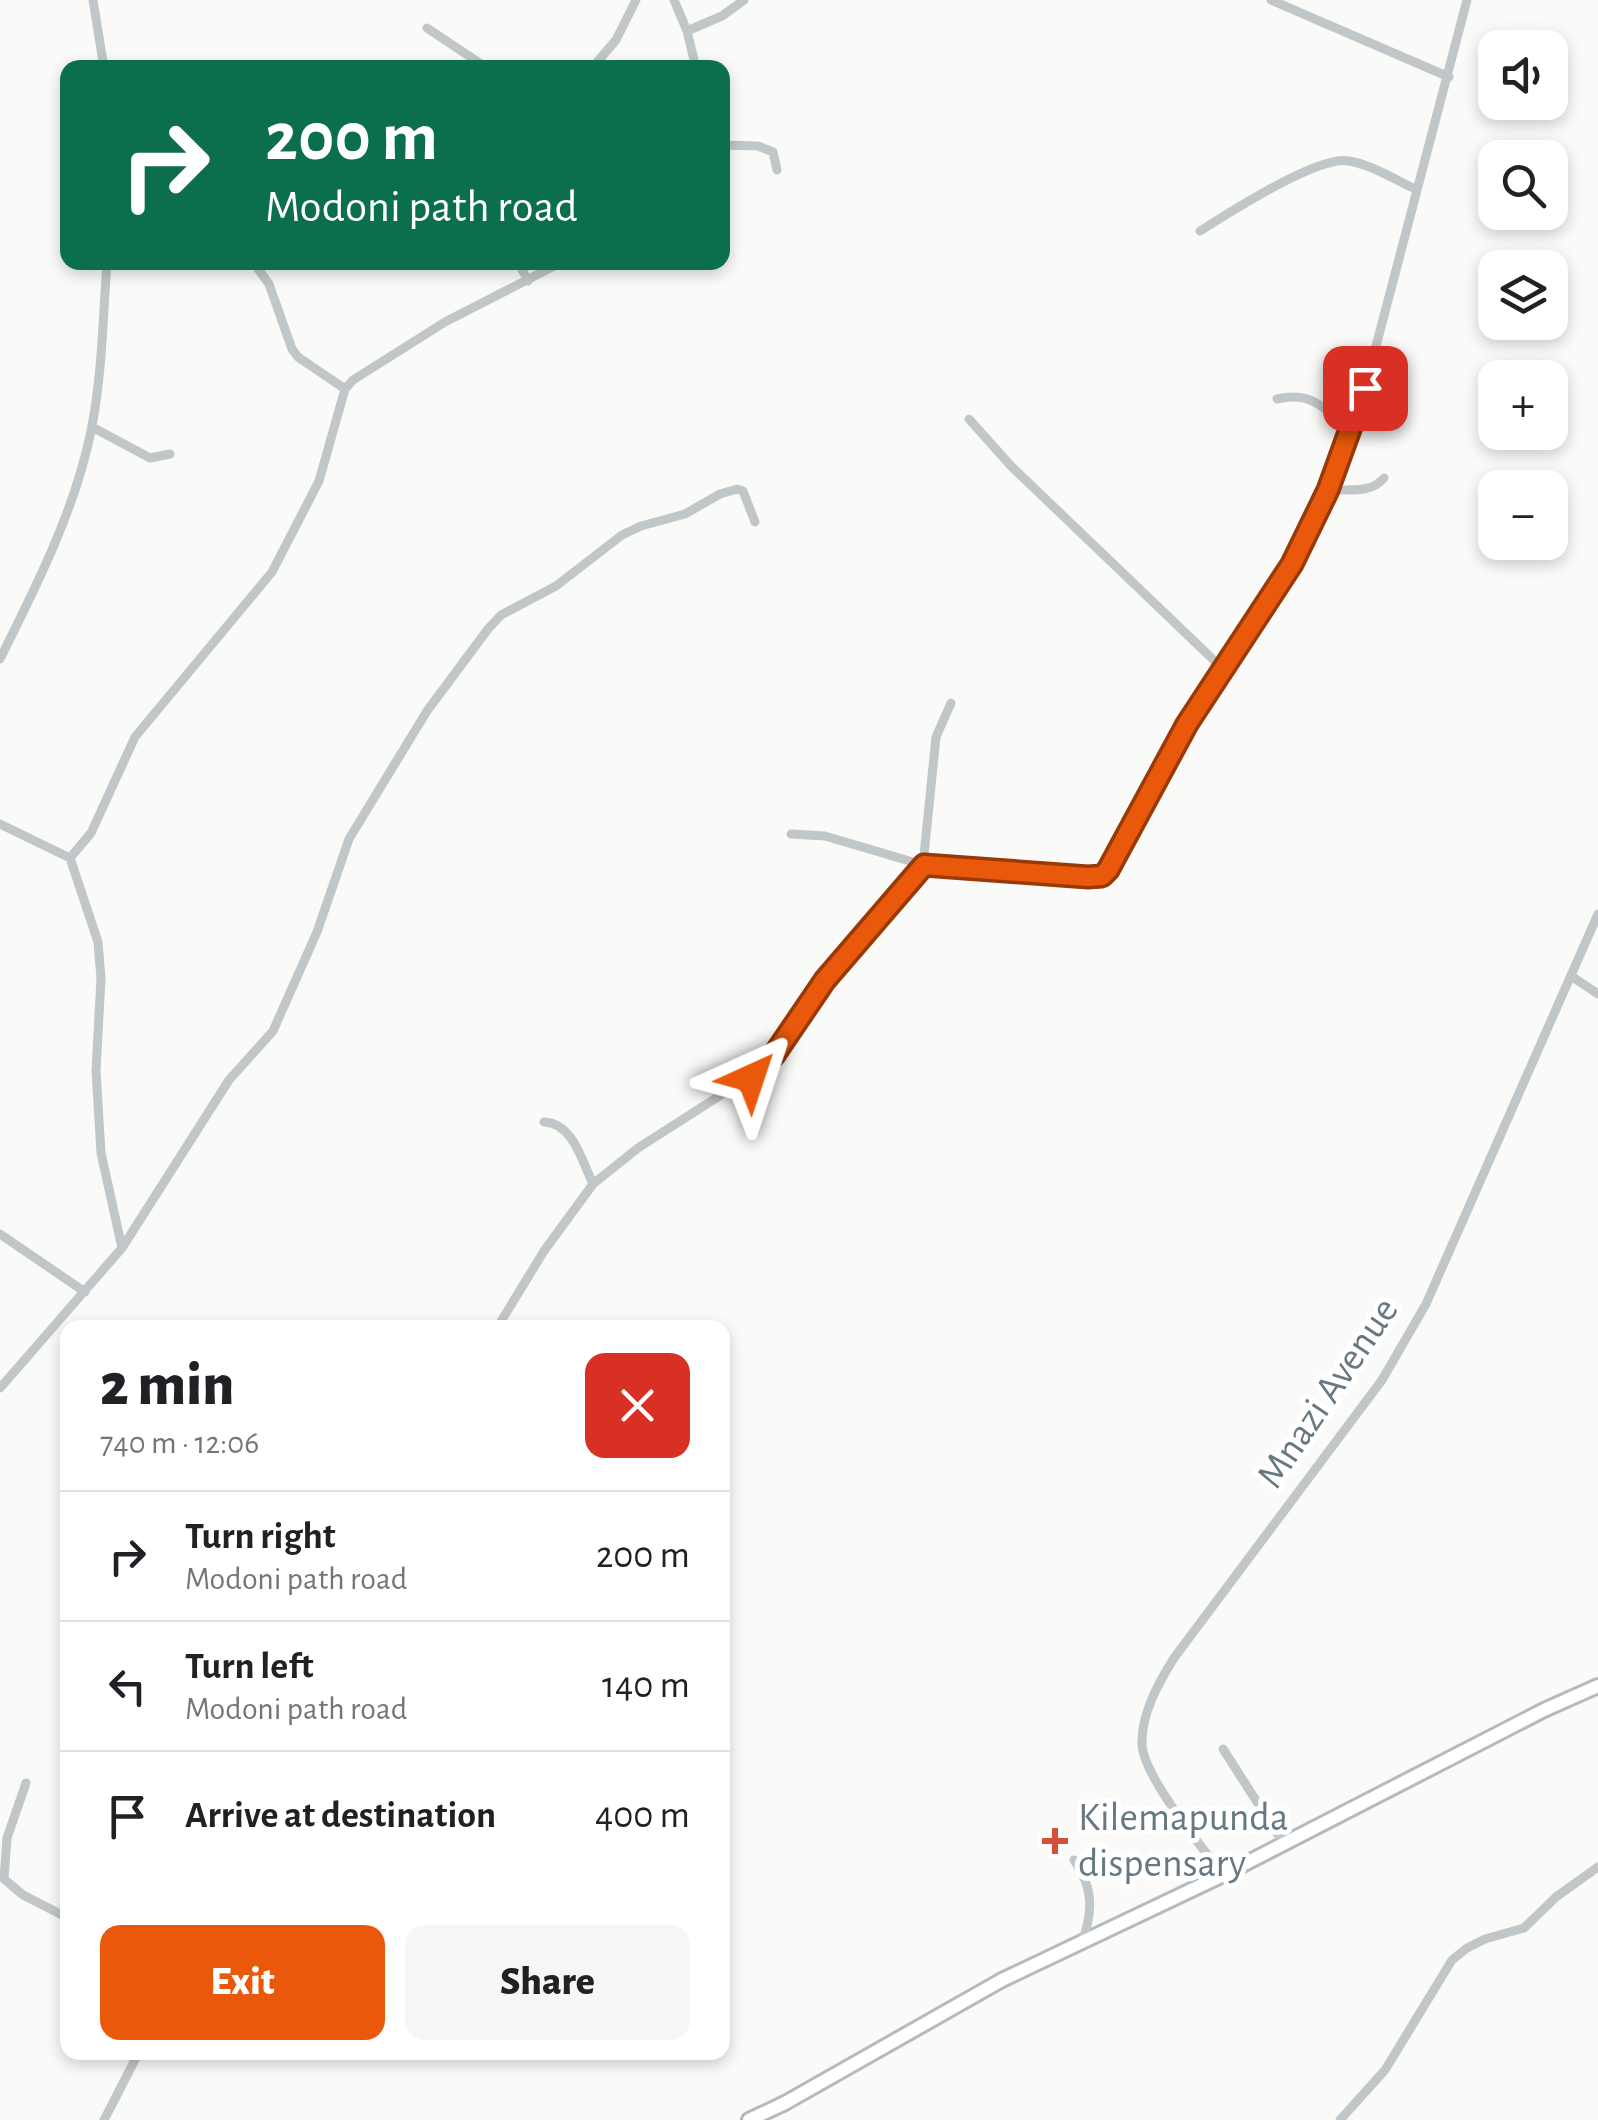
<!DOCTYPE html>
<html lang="en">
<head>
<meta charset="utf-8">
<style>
	body { margin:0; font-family:"Alegreya Sans",sans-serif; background:#f6f6f6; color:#202124; height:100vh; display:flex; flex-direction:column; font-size:38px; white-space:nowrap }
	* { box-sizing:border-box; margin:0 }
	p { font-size:32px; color:#757577 }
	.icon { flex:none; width:55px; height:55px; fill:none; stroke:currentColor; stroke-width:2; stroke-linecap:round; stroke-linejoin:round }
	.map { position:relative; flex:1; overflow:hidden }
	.sheet { position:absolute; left:60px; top:1320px; width:670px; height:740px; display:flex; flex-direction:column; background:#fff; border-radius:20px; box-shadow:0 5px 15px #0003 }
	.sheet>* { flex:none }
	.hud { position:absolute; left:60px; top:60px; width:670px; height:210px; border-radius:20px; box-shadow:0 5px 15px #0003; background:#0b6e4f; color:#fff; overflow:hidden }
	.controls { position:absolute; left:1478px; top:30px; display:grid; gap:20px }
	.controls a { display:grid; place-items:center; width:90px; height:90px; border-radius:20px; background:#fff; box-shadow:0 5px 15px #0003; font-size:50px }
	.pin { position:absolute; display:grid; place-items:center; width:85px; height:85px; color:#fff; margin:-42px; border-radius:20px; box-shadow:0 5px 15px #0006 }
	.me { position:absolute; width:110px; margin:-55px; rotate:42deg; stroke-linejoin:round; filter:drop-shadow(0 0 8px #0008) }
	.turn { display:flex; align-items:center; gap:35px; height:210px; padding:0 40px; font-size:45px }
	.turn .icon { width:130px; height:130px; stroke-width:2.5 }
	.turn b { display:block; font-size:70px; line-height:85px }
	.round { display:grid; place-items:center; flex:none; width:105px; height:105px; border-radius:20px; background:#f6f6f6 }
	.overview { display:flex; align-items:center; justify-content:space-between; height:170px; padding:0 40px }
	h1 { font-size:60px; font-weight:800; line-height:75px }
	.primary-button { display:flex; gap:20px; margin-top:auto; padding:20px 40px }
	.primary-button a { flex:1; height:115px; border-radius:20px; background:#ea580c; color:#fff; font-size:40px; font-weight:800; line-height:115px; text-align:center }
	.primary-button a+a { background:#f6f6f6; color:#202124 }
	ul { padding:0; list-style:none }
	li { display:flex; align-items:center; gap:30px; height:130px; padding:0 40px; border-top:2px solid #e0e0e0 }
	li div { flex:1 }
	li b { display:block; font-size:38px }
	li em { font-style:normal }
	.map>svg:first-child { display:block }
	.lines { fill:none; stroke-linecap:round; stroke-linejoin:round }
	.secondary-casing { stroke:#b4babe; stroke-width:18 }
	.street { stroke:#c1c6c9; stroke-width:9 }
	.secondary { stroke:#fff; stroke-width:12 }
	.route-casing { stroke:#983908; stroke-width:25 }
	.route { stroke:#ea580c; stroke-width:18 }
	.poi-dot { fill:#d74e3a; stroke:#fff; stroke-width:4 }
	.labels { text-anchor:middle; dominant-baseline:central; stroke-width:10; stroke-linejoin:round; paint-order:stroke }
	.street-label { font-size:40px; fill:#667881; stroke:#fff }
	.poi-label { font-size:40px; fill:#667881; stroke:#fff; text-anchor:start }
</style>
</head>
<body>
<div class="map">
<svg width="1598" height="2120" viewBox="0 0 1598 2120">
	<rect width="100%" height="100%" fill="#fafaf8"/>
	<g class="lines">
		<g class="secondary-casing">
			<path id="secondary" d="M749,2120L785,2103L1002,1980L1223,1875L1544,1710L1598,1686"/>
		</g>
		<path class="street" d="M93,0L104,68
			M674,0L687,31L696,68
			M1271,0L1449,77
			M427,28L487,68
			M687,31L722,16L744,0
			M592,68L616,40L636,0
			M722,145L758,146L773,152L777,170
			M1200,231C1229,213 1318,155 1349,161C1372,165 1394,179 1415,189
			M253,262L269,284L292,349L298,357L345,389
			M518,262L528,281
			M1277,399C1312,391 1324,408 1349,429
			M969,419L1011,466L1222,668
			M92,427L150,458L170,454
			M1329,490C1348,489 1371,494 1384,478
			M0,659C36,587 75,510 91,431C102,378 103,316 107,262
			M0,824L70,858L91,833L135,737L272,572L319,481L345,389L353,380L445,322L562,262
			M791,834L825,836L923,865L936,737L951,703
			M70,858L98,942L101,978L96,1071L101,1153L122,1248
			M1571,976L1598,994
			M544,1122C573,1123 582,1161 593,1184
			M0,1234L85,1292
			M497,1328L544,1251L593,1184L638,1148L763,1068L825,980L923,865L1088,877L1102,876L1108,869L1187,724L1292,564L1329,490L1365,388L1467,0
			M0,1388L122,1248L229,1080L273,1031L317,932L349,839L427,711L488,629L501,615L556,586L622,535L641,526L685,514L720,494L737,489L743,491L755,522
			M1223,1749L1284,1844
			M26,1783L7,1838L4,1879L23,1895L68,1918
			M1074,1860C1094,1889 1093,1911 1082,1943
			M1223,1875C1202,1847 1143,1776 1142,1744C1141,1714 1159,1682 1174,1658L1382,1380L1426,1304L1598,914
			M104,2120L139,2052
			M1340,2120L1385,2070L1452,1960L1467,1948L1485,1939L1524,1928L1556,1897L1598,1867"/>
		<use href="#secondary" class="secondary"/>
	</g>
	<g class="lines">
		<g class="route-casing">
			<path id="route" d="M751,1078L774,1055L825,980L924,865L1088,877L1102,876L1108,870L1187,724L1292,564L1328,490L1365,388"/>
		</g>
		<use href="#route" class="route"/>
	</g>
	<path class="poi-dot" d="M1050 1826h10v10h10v10h-10v10h-10v-10h-10v-10h10z"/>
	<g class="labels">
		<g class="street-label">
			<text transform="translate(1328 1393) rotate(-56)">Mnazi Avenue</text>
		</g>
		<g class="poi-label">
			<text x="1078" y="1818">Kilemapunda<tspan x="1078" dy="46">dispensary</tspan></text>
		</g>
	</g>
</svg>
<div class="controls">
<a><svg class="icon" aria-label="sound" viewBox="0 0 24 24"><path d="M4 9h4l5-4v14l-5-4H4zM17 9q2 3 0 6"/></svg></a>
<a><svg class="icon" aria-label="search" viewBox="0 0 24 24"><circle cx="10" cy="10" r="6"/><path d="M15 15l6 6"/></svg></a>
<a><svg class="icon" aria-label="layers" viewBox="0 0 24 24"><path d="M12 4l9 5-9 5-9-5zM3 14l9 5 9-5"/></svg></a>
<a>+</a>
<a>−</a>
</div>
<div class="pin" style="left:1365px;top:388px;background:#d93025"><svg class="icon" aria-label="arrive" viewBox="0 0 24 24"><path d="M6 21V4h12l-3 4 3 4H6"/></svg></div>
<svg class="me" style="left:751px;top:1078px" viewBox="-20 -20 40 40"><path d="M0-17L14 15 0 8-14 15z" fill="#ea580c" stroke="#fff" stroke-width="4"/></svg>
<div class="hud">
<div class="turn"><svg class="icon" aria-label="right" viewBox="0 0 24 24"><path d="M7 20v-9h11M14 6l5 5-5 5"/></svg><div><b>200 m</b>Modoni path road</div></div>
</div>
<section class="sheet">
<div class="overview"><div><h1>2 min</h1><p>740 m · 12:06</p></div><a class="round" style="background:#d93025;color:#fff"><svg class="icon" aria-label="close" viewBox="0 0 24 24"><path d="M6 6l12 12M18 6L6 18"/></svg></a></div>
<ul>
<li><svg class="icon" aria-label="right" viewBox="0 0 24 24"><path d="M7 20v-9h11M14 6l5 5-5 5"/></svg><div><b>Turn right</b><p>Modoni path road</p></div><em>200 m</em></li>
<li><svg class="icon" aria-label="left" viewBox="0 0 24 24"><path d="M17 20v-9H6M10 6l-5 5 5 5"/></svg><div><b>Turn left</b><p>Modoni path road</p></div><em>140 m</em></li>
<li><svg class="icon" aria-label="arrive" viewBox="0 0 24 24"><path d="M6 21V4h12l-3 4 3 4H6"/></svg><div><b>Arrive at destination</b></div><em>400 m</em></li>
</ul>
<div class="primary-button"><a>Exit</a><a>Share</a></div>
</section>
</div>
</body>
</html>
